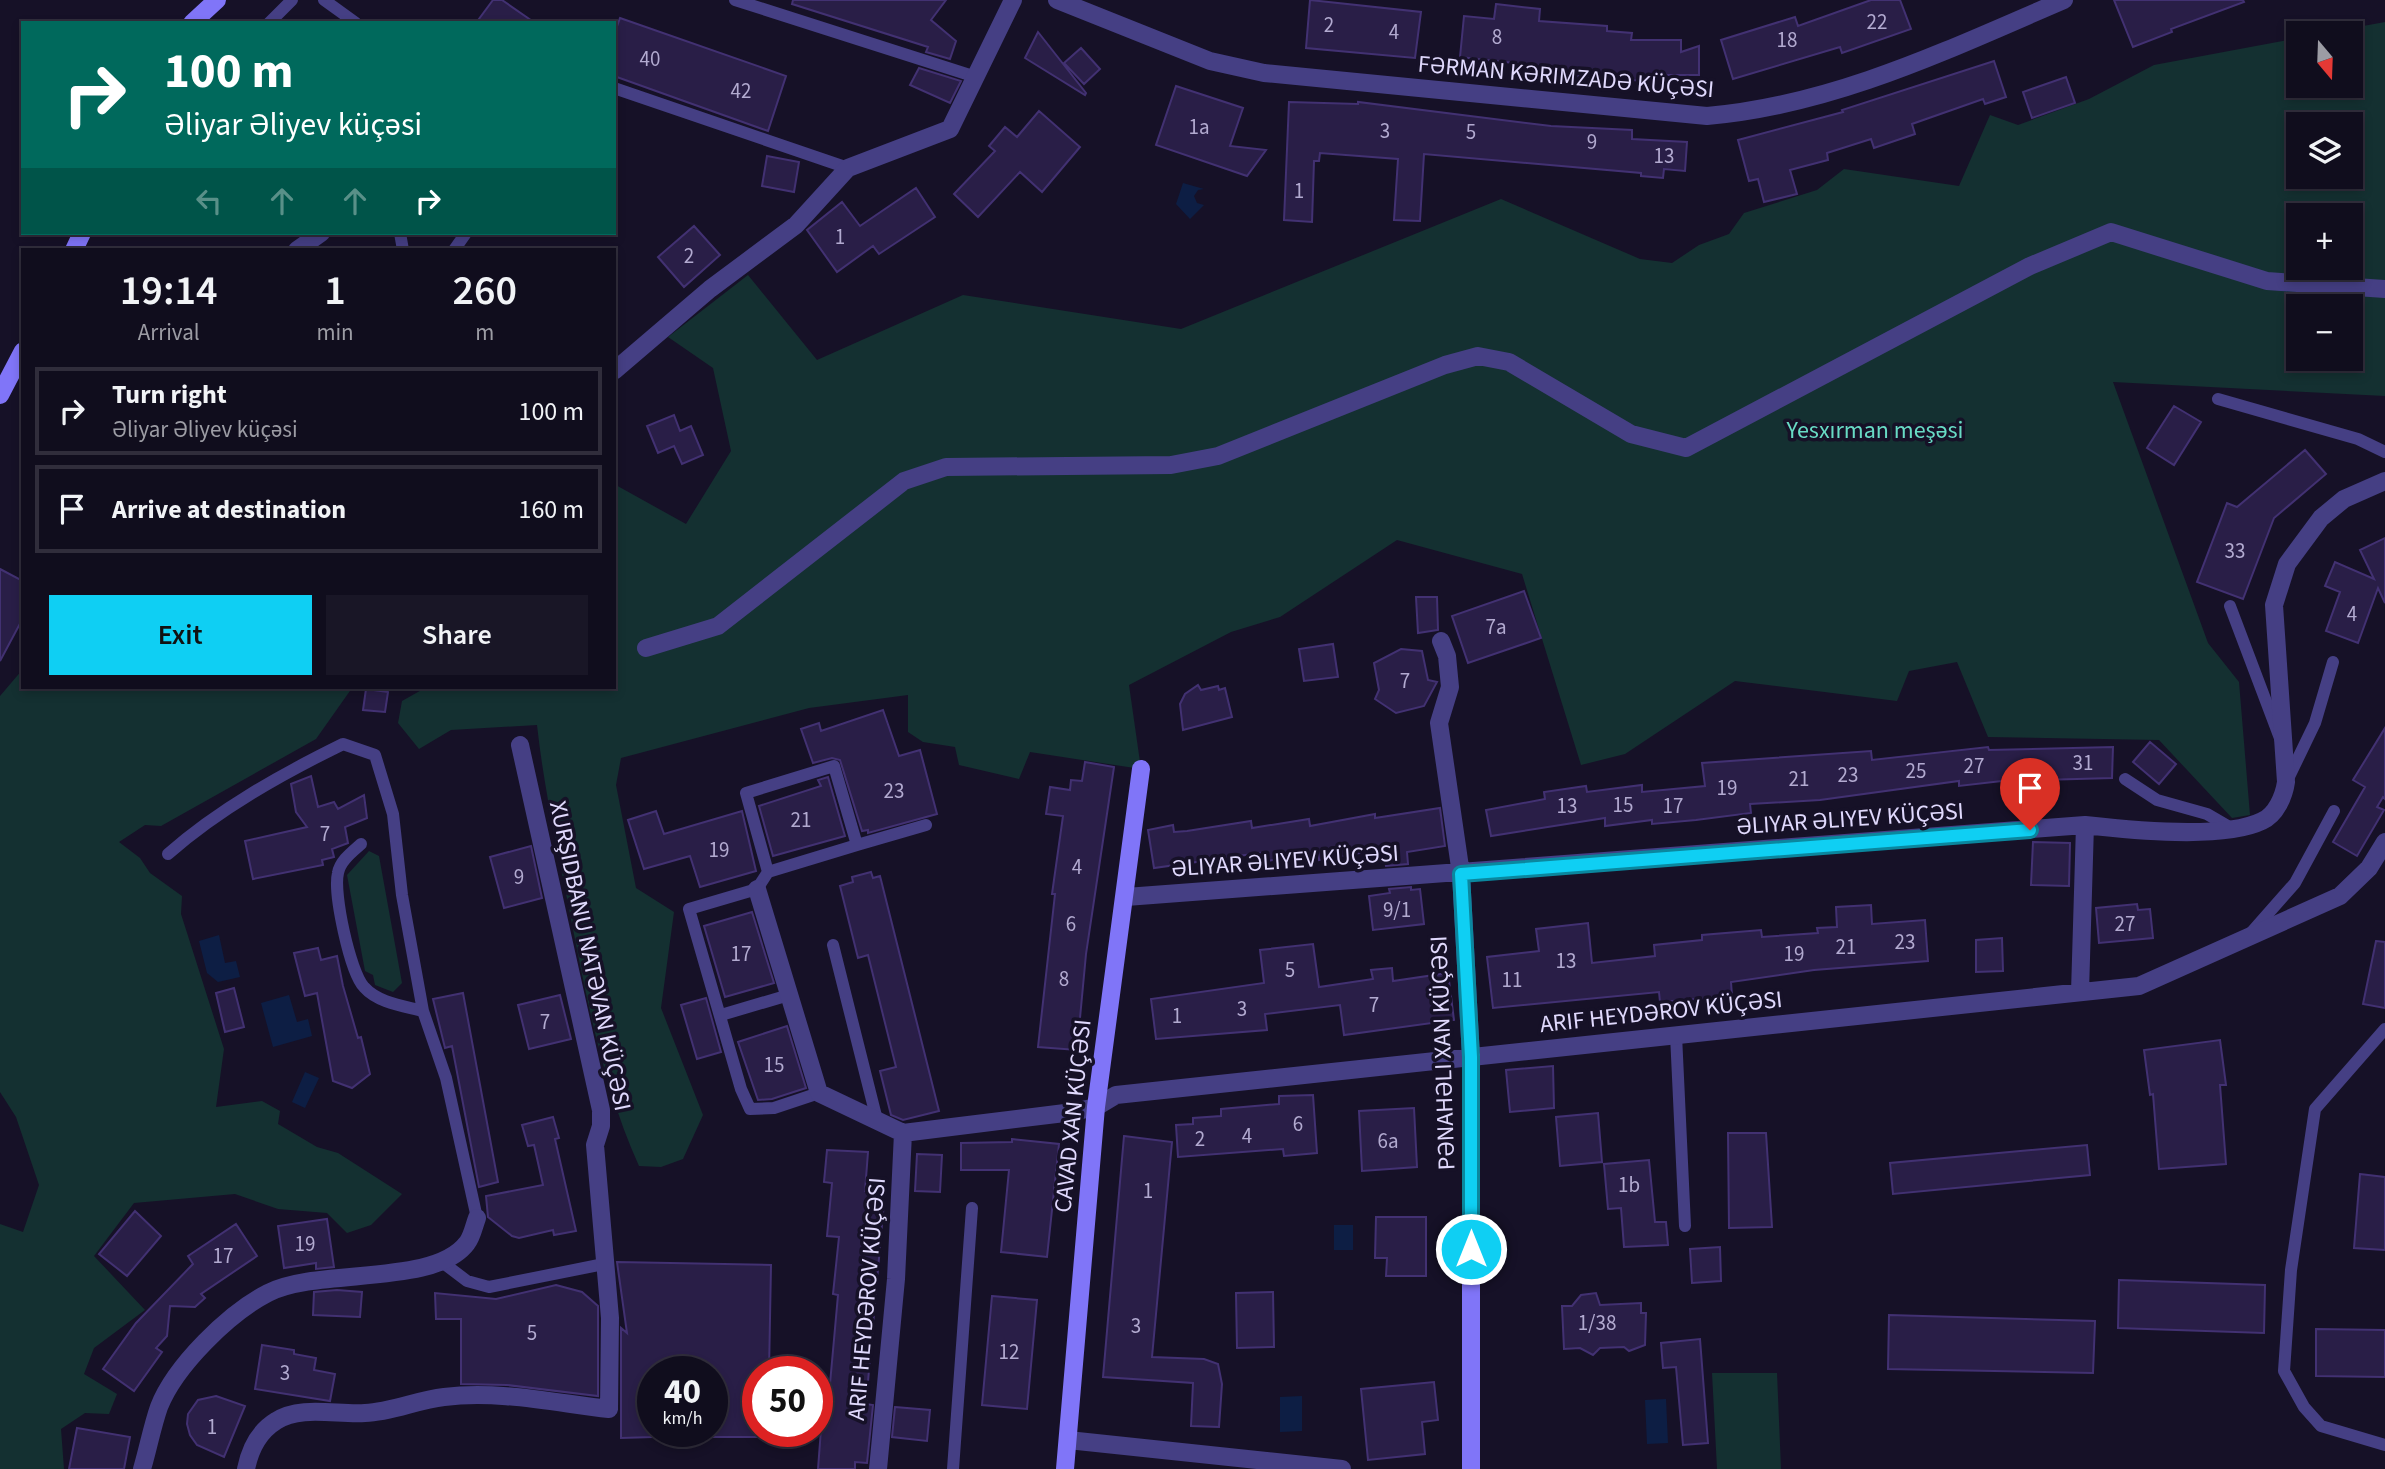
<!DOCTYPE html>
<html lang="en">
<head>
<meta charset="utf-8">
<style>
	body { margin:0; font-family:"Source Sans 3",sans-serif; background:#191626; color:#f1f3f6; height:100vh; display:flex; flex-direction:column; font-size:26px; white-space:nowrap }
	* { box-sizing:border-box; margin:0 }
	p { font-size:23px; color:#9c9ca4 }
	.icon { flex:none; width:38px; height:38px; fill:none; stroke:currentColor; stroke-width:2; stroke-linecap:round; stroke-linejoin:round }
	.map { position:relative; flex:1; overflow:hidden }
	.drawer { position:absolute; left:21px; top:248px; width:595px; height:441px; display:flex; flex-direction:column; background:#100d1d; border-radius:0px; box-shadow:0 4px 10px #0003,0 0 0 2px #302d3b }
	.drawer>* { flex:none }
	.guide { position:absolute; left:21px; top:21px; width:595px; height:214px; border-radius:0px; box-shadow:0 4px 10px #0003,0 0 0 2px #302d3b; background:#00695c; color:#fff; overflow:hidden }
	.needle { width:46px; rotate:161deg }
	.controls { position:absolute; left:2286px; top:21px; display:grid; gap:14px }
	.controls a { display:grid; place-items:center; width:77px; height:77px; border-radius:0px; background:#100d1d; box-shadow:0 4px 10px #0003,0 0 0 2px #302d3b; font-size:35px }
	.speed { position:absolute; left:637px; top:1356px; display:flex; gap:14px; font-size:35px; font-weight:700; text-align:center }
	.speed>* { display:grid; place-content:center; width:91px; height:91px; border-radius:50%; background:#100d1d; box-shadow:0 4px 10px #0003,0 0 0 2px #302d3b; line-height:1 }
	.speed small { font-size:18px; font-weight:400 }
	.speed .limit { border:10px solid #d22; background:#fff; color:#111 }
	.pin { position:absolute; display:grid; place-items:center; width:60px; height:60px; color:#fff; margin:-72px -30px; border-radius:50% 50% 50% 0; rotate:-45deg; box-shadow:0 0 7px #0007 }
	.pin .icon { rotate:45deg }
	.me { position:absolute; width:77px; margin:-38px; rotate:0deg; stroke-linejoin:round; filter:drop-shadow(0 0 5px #0008) }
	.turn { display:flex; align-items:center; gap:24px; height:147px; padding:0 28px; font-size:32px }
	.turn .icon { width:91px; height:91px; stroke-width:2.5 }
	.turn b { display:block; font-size:49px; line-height:60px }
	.lanes { display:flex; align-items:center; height:66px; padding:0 28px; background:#0003; justify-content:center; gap:35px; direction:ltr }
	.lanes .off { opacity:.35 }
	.eta { display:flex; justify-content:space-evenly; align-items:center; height:119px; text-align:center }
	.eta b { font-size:42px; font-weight:600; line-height:49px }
	.cta { display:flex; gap:14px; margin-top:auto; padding:14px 28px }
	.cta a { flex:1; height:80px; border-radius:0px; background:#0fcff3; color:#111; font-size:28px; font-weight:600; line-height:80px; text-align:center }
	.cta a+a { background:#191626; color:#f1f3f6 }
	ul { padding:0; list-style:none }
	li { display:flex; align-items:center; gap:21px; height:88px; margin:0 14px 10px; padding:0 14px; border:4px solid #302d3b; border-radius:0px }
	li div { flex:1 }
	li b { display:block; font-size:26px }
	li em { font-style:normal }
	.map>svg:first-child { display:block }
	.green { fill:#143031; fill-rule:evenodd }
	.water { fill:#0d1e44 }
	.building { fill:#291e47; stroke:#423172; stroke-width:2 }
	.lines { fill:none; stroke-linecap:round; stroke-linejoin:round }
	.lane { stroke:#453f84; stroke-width:12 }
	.street { stroke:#453f84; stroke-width:18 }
	.secondary { stroke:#8075f8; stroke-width:18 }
	.route-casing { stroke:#0a879e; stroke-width:18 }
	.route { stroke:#0fcff3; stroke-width:12 }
	.labels { text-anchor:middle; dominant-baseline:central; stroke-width:7; stroke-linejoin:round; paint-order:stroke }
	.number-label { font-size:21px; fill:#b2aad0 }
	.street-label { font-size:24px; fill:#e0d9fd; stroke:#161127 }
	.park-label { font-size:24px; fill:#68dbc5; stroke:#161127 }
</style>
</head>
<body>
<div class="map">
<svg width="2385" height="1469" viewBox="0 0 2385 1469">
	<rect width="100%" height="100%" fill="#161127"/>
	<path class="green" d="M2385,22V396L2113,382L2208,643L2239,682L2250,815L2232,818L2159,740L1988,737L1957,662L1909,671L1897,701L1735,681L1625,754L1581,765L1522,574L1397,540L1280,617L1231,632L1129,685L1141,769L1030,752L1019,779L959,765L955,747L923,742L908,732V695L809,708L621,758L616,785L636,888L674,912L661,1008L703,1115L683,1159L661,1167L639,1166C603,1086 587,1000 570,914C558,851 544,789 537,725L451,730L419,749L398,723L402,701L425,688H614V484L686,524L731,451L713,368L668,337L748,275L817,360L963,295L1181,329L1501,199L1640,259L1672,263L1699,245L1729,234L1744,213L1817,190L1844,169L1959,186L1990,115L2018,125L2089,99L2154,65L2298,38V86H2350V33H2325ZM2298,124H2350V177H2298ZM2298,215H2350V268H2298ZM2298,306H2350V359H2298Z
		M23,669V688H352L316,739L161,826L145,825L119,842L140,858L150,873L182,896L181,914L224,1049L216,1107L262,1101L280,1111L278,1124L317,1147L338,1153L402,1194L371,1225L347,1233L327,1213L278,1209L235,1194L134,1203L94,1256L145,1310L94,1348L84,1374L117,1394L109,1414L85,1413L61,1429L64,1469H0V1224L23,1232L39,1185L16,1117L0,1092V696Z
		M369,851L379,856L402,983L393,992L375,985L373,975L365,971L347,875Z
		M1712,1373H1777L1781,1469H1717Z"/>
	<path class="water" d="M1183,183L1204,189L1198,190L1194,196L1197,203L1204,205L1190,219L1176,204Z
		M219,935L225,963L236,961L240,977L218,982L207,973L199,941Z
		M289,995L297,1022L308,1019L312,1036L273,1047L261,1003Z
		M305,1072L319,1078L305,1108L292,1102Z
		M1334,1225H1353V1250H1334Z
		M1302,1396V1431L1280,1432V1397Z
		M1666,1399L1668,1443L1647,1444L1645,1400Z"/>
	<path class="building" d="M493,0H502L535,23H476Z
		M793,0H946L931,20L956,41L950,59L926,52L928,47L792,4Z
		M1310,0L1421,12L1415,58L1306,48Z
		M1871,0H1900L1911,29L1842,53L1840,47L1733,79L1721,40L1795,17L1798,26Z
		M2114,0H2243L2244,2L2171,29L2172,32L2133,47Z
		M1496,4L1540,9L1539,21L1607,26V31L1632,33L1631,40H1681V52L1699,46V75H1644V81L1560,75V68L1460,57L1464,16L1494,19Z
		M620,18L786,76L768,131L614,76V35Z
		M1038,32L1086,93L1085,95L1025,58Z
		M1081,48L1100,69L1084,84L1064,63Z
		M1994,61L2006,97L1985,104L1983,99L1912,124L1915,134L1874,148L1871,139L1827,153L1828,160L1790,170L1797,194L1764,202L1758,179L1749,181L1738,140L1843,112L1842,110Z
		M919,68L961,81L950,103L910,85Z
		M2066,77L2075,103L2032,118L2023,92Z
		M1176,86L1243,108L1230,146L1266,150L1247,176L1156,145Z
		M1289,102L1358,104V102L1551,126L1632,130V139L1687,142L1685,171L1664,169L1663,178L1641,176V173L1424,154L1420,221L1394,220L1398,159L1320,153L1319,161H1314L1312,222L1284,220Z
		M1039,111L1080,147L1042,192L1020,172L978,217L954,194L995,151L989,146L1005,127L1017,137Z
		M767,156L799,162L794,192L762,186Z
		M916,188L935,217L879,254L873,246L837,272L807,230L842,202L860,226Z
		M694,226L720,255L684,287L658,257Z
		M2174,406L2201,422L2174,465L2147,448Z
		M674,415L680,431L691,426L703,455L682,464L674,446L658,453L647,426Z
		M2305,450L2326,474L2274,518L2243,599L2197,582L2227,503L2237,507Z
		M2385,538V603L2378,588L2358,643L2326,631L2340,592L2325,586L2335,562L2374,579L2360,550Z
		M0,569L23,581V618L0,661Z
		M1524,591L1541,638L1468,663L1452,616Z
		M1416,597H1437L1438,630L1418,633Z
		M1333,644L1338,677L1304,681L1299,649Z
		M1401,649L1422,651L1428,680L1437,682L1424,706L1396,713L1375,699L1379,690L1374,663Z
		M1198,685L1201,690L1218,686L1219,690L1225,688L1232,717L1183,730L1180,704L1185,694Z
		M366,689L388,692L385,712L363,710Z
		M883,710L899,756L920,750L937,814L868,833V830L862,831L840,760L832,758L813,763L801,729L819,723L821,731Z
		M2385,728V799L2383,797L2377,807L2384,810L2357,856L2333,842L2365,787L2353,780Z
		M2150,742L2176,764L2159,784L2133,762Z
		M1988,747L1989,750L2113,747L2112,778L2002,781L1959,786V781L1820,800L1750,804L1751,813L1696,820L1652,824V820L1605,826V818L1491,836L1486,810L1545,799L1544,792L1586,786L1587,792L1642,785V792L1705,786L1702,763L1871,751L1872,760Z
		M1085,762L1114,767L1086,954L1077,1050L1038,1047L1055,894H1052L1063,816L1046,814L1050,787L1070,790L1071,780L1082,781Z
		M311,776L318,807L334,802L338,809L364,795L367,818L345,827L348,843L332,849L334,857L322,860L323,865L253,879L245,841L307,827L296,812L291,784Z
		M828,777L845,836L773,856L759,806L821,786L818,780Z
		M1440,808L1445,846L1407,852L1408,864L1386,866L1383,849L1319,860L1318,853L1261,862L1260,853L1154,868L1148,830L1173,825L1174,832L1187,831L1251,821L1252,828L1309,819L1310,826L1375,814V818Z
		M656,811L664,834L742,811L756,871L700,887L690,856L644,869L628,820Z
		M2033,842L2070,843L2069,886L2031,885Z
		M531,846L542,898L504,908L490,857Z
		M871,872L873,878L880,876L939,1111L903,1120L891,1115L880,1071L896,1067L868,955L858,958L840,886L853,882L852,877Z
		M1411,887V890L1420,889L1424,924L1373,930L1369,896L1390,893L1389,889Z
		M2137,904L2138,910L2150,909L2153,938L2099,943L2096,908Z
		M1871,905L1872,924L1925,920L1928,961L1814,970L1731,982L1732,996L1660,1002L1659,992L1493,1008L1487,957L1539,951L1536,929L1588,923L1592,963L1655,956L1654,945L1702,940V935L1761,930L1762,937L1818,933L1817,928L1837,927L1836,907Z
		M752,912L774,983L725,997L704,926Z
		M2002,938L2003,971L1976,972V940Z
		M2376,941L2385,942V1008L2363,1004Z
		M1313,944L1319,987L1373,979L1371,970L1392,968L1393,981L1448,973L1454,1020L1344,1035L1340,1005L1265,1014L1267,1030L1156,1039L1151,999L1264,983L1260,950Z
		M318,948L321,960L337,956L343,986L358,1038L361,1037L370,1074L352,1088L333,1081L317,993L305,996L294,953Z
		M234,988L244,1027L225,1032L216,993Z
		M463,993L498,1182L479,1187L452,1046L445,1048L433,999Z
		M560,995L571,1039L529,1049L518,1005Z
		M706,998L721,1052L697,1059L681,1005Z
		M787,1026L806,1088L772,1099L758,1100L738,1042Z
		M2220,1040L2226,1085H2220L2226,1164L2159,1169L2153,1094L2150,1095L2144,1050Z
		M1553,1066L1554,1108L1510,1112L1506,1070Z
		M1313,1095L1317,1153L1284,1156L1283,1149L1178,1157L1176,1125L1193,1124V1118L1221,1116V1109L1279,1104V1096Z
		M1414,1108L1417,1167L1362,1171L1359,1111Z
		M1598,1113L1602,1162L1560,1166L1556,1117Z
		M553,1117L559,1138L555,1139L576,1231L554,1235L553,1230L519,1238L512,1236L488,1217L486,1196L543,1185L534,1145L528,1146L522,1125Z
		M1728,1133H1766L1772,1227L1729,1228Z
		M1124,1136L1172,1142L1152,1357L1204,1359L1218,1364L1222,1384L1219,1427L1191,1426L1193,1383L1103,1377Z
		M1012,1139L1059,1144L1047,1257L1001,1252L1009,1170H961V1143L1012,1142Z
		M2087,1145L2090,1175L1893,1194L1890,1163Z
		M827,1150L868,1152L865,1191L877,1192L876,1201L884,1202L866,1404L873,1405L867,1463L855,1462V1469H818L822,1416L827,1417L838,1295L833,1294L839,1237L827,1236L832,1183L824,1182Z
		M917,1154L942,1155L940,1192L915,1191Z
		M1649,1160L1655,1222H1666L1668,1245L1624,1247L1621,1208L1608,1209L1604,1164Z
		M2360,1174L2385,1177V1250L2354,1248Z
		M135,1211L161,1236L127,1276L99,1254Z
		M1376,1217H1426V1276H1386L1387,1258H1375Z
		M327,1219L334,1267L316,1269V1263L284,1268L278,1226Z
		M236,1224L257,1256L201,1294L205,1298L195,1307L170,1306L167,1336L156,1348L162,1352L134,1391L103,1369L136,1323L193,1264L188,1256Z
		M1720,1247L1721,1281L1692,1283L1690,1249Z
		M617,1262L771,1265L769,1372H758V1437H712V1372H653V1437L621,1438V1328L627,1333Z
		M2119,1280L2265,1285L2264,1333L2118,1328Z
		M556,1285L582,1292L598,1306V1396L507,1385L461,1384V1319H436L435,1293L496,1299Z
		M337,1290L362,1292L360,1317L313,1315L314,1292Z
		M1273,1292L1274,1347L1237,1348L1236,1293Z
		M1596,1293L1600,1305L1641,1303V1313H1646L1645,1345L1629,1351L1624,1347L1600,1348L1593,1355L1580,1348L1564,1349L1562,1306H1572L1581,1295Z
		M992,1296L1037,1300L1027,1409L982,1405Z
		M1889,1315L2095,1321L2093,1373L1888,1369Z
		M2316,1329L2385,1330V1377L2316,1376Z
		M1700,1339L1708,1443L1683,1445L1676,1367L1663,1368L1661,1343Z
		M262,1345L294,1350V1354L316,1358L314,1370L335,1374L330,1401L255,1389Z
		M1434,1382L1438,1420L1422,1422L1425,1454L1368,1460L1361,1389Z
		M216,1396L245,1406L224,1457L197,1445L190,1435L187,1424L188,1414L198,1400Z
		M895,1407L930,1410L927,1441L892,1437Z
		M77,1428L130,1437L124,1469H69Z"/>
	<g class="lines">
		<path class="lane" d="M324,0L356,23
			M735,0L976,77
			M269,23L292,0
			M614,88L848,168
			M400,233L403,250
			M454,250L466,233
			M2218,399L2358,439L2385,452
			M2230,606L2281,741
			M2125,779L2157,800L2207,814L2231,828
			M2287,781L2315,723L2333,662
			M361,844C352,852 340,861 338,873C333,893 350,972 364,987C378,1003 404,1006 423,1011
			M857,845L926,825
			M168,854C219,809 282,774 343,744L375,755L393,814L402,895L423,1011L446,1078L477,1218
			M768,872L857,845L834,766L746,793L768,872L757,889L689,909L741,1089L750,1109L774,1108L819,1093
			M2250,934L2295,883L2334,811
			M833,945L877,1120
			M721,1015L789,995
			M2385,1029L2315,1109L2291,1270L2284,1371L2304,1407L2321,1426L2385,1445
			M1676,1035L1685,1226
			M442,1262L467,1281L489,1287L604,1264
			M953,1469L972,1208"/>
		<path class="street" d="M1057,0L1210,61L1264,73L1707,116C1834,105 1947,50 2064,0
			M297,250L321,233
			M614,371L710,289L796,225L848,168L950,129L1013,0
			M1441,641L1447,656L1450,687L1439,723L1461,874L1471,1057
			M646,648L718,626L904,481L946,467L1171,465L1218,456L1445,365L1478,356L1509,362L1631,434L1686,448L2030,266L2111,232L2267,281L2385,289
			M757,889L819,1093L903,1133L896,1279L878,1469
			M1126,897L2085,825C2129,830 2223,840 2262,821C2276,815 2284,796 2286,782L2274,605L2287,564L2321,518L2344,499L2385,481
			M2080,992L2085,825
			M903,1133L1073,1112L1096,1107L1116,1095L2139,986L2340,896L2369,868L2385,842
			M1068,1440L1342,1469
			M142,1469C148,1449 152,1427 159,1407C175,1366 229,1313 268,1293C319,1267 434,1287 467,1243C472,1237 474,1226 477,1218
			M246,1469C250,1449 258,1432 276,1421C300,1405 337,1415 365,1413C392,1412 417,1400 444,1397C498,1390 556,1403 609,1409L610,1318L595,1145L601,1126V1110L520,745"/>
		<path class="secondary" d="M192,23L217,0
			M74,250L82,233
			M0,395L23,351
			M1065,1469L1096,1107L1141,769
			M1471,1469V1057"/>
	</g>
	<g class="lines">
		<g class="route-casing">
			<path id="route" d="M1471,1249V1057L1461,874L2030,830"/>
		</g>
		<use href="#route" class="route"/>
	</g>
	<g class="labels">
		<g class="number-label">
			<text x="1877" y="22">22</text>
			<text x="1329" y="25">2</text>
			<text x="1394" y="32">4</text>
			<text x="1497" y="37">8</text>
			<text x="1787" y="40">18</text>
			<text x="650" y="59">40</text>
			<text x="741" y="91">42</text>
			<text x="1199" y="127">1а</text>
			<text x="1385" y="131">3</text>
			<text x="1471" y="132">5</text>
			<text x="1592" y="142">9</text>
			<text x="1664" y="156">13</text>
			<text x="1299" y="191">1</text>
			<text x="840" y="237">1</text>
			<text x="689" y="256">2</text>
			<text x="2235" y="551">33</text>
			<text x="2352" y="614">4</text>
			<text x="1496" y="627">7а</text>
			<text x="1405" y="681">7</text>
			<text x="2083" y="763">31</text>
			<text x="1974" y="766">27</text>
			<text x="1916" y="771">25</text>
			<text x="1848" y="775">23</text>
			<text x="1799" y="779">21</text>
			<text x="1727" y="788">19</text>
			<text x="894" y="791">23</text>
			<text x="1623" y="805">15</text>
			<text x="1567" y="806">13</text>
			<text x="1673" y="806">17</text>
			<text x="801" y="820">21</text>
			<text x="325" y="834">7</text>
			<text x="719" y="850">19</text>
			<text x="1077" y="867">4</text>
			<text x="519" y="877">9</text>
			<text x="1397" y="910">9/1</text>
			<text x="1071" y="924">6</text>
			<text x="2125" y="924">27</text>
			<text x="1905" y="942">23</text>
			<text x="1846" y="947">21</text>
			<text x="741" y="954">17</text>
			<text x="1794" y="954">19</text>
			<text x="1566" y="961">13</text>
			<text x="1290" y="970">5</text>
			<text x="1064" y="979">8</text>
			<text x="1512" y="980">11</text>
			<text x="1374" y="1005">7</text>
			<text x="1242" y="1009">3</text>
			<text x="1177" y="1016">1</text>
			<text x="545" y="1022">7</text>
			<text x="774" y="1065">15</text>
			<text x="1298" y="1124">6</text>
			<text x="1247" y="1136">4</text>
			<text x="1200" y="1139">2</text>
			<text x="1388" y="1141">6a</text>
			<text x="1629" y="1185">1b</text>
			<text x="1148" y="1191">1</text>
			<text x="305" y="1244">19</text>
			<text x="223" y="1256">17</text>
			<text x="1597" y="1323">1/38</text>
			<text x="1136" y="1326">3</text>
			<text x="532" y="1333">5</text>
			<text x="1009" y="1352">12</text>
			<text x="285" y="1373">3</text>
			<text x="212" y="1427">1</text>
		</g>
		<g class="street-label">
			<text transform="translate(1566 77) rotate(5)">FƏRMAN KƏRIMZADƏ KÜÇƏSI</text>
			<text transform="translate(1850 819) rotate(-4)">ƏLIYAR ƏLIYEV KÜÇƏSI</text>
			<text transform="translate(1285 861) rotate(-4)">ƏLIYAR ƏLIYEV KÜÇƏSI</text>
			<text transform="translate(590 956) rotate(78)">XURŞIDBANU NATƏVAN KÜÇƏSI</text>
			<text transform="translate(1661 1012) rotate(-6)">ARIF HEYDƏROV KÜÇƏSI</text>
			<text transform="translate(1443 1053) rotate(-92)">PƏNAHƏLI XAN KÜÇƏSI</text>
			<text transform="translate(1073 1116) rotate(-84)">CAVAD XAN KÜÇƏSI</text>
			<text transform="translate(867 1299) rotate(-85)">ARIF HEYDƏROV KÜÇƏSI</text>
		</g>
		<g class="park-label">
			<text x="1875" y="430">Yesxırman meşəsi</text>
		</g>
	</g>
</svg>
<div class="controls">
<a><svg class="needle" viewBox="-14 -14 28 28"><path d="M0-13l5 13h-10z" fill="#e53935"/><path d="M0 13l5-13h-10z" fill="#9c9ca4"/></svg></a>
<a><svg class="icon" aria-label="layers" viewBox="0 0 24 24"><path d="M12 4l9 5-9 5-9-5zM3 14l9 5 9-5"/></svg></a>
<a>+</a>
<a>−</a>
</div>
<div class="speed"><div>40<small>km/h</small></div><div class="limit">50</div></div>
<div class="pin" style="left:2030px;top:830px;background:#d93025"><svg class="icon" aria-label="arrive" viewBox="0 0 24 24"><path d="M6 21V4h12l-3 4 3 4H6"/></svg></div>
<svg class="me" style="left:1471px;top:1249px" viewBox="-20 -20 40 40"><circle r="17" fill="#0fcff3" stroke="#fff" stroke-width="3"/><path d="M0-11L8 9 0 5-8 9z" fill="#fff"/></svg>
<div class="guide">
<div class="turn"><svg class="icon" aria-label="right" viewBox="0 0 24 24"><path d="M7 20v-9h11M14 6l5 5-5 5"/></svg><div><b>100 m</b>Əliyar Əliyev küçəsi</div></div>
<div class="lanes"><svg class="icon off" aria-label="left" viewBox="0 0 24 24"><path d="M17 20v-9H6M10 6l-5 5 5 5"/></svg><svg class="icon off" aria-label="ahead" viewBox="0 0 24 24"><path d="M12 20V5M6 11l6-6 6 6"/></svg><svg class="icon off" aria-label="ahead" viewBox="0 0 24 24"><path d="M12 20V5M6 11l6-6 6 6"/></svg><svg class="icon" aria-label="right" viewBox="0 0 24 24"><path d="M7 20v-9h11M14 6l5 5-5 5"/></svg></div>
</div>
<section class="drawer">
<div class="eta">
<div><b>19:14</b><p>Arrival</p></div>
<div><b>1</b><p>min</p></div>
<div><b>260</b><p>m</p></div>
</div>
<ul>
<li><svg class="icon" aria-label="right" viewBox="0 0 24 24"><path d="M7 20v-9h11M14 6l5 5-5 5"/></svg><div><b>Turn right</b><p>Əliyar Əliyev küçəsi</p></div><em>100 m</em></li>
<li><svg class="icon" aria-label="arrive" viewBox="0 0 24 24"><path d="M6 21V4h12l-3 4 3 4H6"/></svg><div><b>Arrive at destination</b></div><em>160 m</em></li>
</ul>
<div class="cta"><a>Exit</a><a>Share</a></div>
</section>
</div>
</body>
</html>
